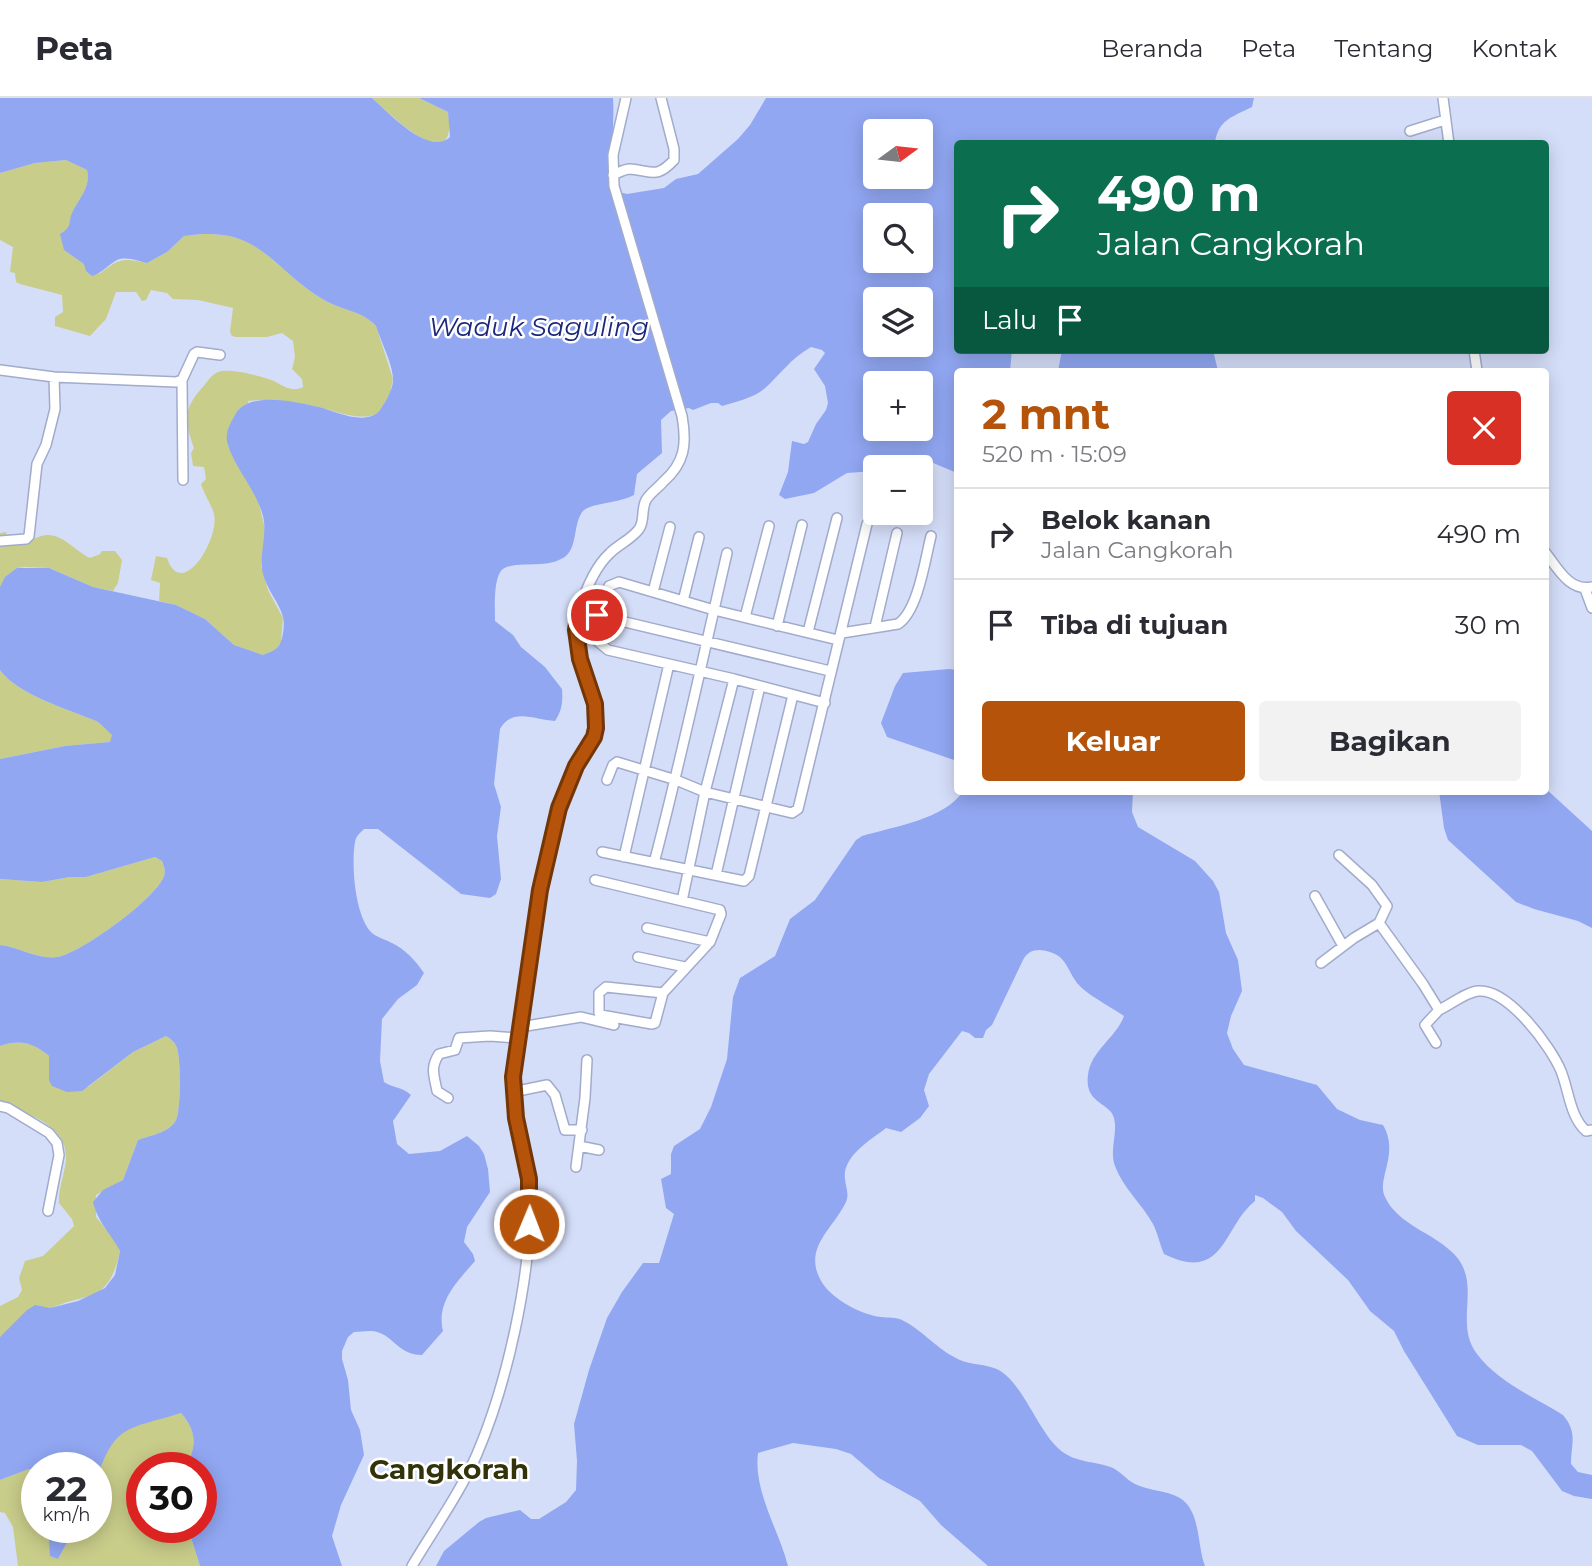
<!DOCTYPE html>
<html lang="id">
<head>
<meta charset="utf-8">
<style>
	body { margin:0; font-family:Montserrat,sans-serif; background:#f2f2f3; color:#2b2b33; height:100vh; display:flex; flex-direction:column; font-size:26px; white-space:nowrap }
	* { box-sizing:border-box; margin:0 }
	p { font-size:23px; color:#7c7c81 }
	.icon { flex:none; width:38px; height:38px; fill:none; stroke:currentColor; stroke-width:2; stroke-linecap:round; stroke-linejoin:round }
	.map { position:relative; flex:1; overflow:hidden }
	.sheet { position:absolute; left:954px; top:270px; width:595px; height:427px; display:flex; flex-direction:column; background:#fff; border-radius:7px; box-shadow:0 4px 18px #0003 }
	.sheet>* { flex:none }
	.guide { position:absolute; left:954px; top:42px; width:595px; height:214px; border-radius:7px; box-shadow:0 4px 18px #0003; background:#0b6e4f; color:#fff; overflow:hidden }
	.needle { width:46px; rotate:75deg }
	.tools { position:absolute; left:863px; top:21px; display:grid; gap:14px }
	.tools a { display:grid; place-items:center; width:70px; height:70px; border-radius:7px; background:#fff; box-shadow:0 4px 18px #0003; font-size:35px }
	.speed { position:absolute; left:21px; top:1354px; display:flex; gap:14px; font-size:35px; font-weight:700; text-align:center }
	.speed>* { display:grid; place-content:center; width:91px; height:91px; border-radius:50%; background:#fff; box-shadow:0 4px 18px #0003; line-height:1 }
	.speed small { font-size:18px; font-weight:400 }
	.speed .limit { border:10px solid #d22; background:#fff; color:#111 }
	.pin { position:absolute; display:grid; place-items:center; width:60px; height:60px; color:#fff; margin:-30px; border:4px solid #fff; border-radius:50%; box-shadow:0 2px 7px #0007 }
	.me { position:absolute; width:77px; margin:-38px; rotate:1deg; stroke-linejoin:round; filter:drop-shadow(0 0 5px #0008) }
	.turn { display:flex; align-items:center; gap:24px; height:147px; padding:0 28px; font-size:32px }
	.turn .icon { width:91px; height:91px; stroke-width:2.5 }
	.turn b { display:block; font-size:49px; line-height:60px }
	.then { display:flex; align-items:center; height:66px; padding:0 28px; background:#0003; gap:14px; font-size:26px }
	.round { display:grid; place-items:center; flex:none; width:74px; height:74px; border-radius:7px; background:#f2f2f3 }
	.head { display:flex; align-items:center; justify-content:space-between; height:119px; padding:0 28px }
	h1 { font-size:42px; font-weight:700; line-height:52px; color:#b45309 }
	.cta { display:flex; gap:14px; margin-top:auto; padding:14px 28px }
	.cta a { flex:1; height:80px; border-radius:7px; background:#b45309; color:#fff; font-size:28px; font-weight:700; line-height:80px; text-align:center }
	.cta a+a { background:#f2f2f3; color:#2b2b33 }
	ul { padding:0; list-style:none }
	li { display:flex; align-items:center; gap:21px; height:91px; padding:0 28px; border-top:2px solid #e1e1e2 }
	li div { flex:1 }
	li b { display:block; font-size:26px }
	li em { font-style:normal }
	header { display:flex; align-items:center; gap:42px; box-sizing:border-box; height:98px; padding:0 35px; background:#fff; border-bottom:2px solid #e1e1e2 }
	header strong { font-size:33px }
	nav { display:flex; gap:38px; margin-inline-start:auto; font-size:24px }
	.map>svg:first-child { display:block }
	.green { fill:#c9cd8a }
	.water { fill:#91a7f2; fill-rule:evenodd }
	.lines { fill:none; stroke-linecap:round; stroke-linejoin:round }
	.minor-casing { stroke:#a1abcb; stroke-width:12 }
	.minor { stroke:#fff; stroke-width:9 }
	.route-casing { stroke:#753606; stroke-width:18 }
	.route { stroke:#b45309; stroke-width:12 }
	.labels { text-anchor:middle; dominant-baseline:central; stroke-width:5; stroke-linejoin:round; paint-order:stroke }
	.water-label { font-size:26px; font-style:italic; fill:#1d277b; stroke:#fff }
	.quarter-label { font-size:28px; font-weight:bold; fill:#32330a; stroke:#fff }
</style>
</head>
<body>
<header>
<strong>Peta</strong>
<nav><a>Beranda</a><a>Peta</a><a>Tentang</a><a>Kontak</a></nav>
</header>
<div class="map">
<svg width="1592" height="1468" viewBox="0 0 1592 1468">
	<rect width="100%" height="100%" fill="#d5def9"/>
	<path class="green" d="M372,0H419L448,14C459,84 391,17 372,0Z
		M66,62L87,72C91,89 80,99 73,114C71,117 72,121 71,124C70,133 66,141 64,152L99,176C120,160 122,160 147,165L167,154L184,138C260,126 269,169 324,202C341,212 363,213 376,228L393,281L390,295L378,316C357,323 339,314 319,309C297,304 271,300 248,303L259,406L266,435L261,468L268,492L283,520L281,544L277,551L263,557L234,547L205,521L176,507L159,503L160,485L151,482L156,458L167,460C182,504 220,440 214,416C213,410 203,394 201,386L206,381L204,369L193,368L191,355L194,350C185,324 182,313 201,291C205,287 210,278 216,275C226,269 256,277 268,281C280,284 289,296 303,289L302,281L292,271L295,259L293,243L282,235L267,239H235L231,237L230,233L233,210L198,202L173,201L167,195L151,192L146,202L142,203L136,194H116L106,221L90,238L55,228V219L63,214L62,197L20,186L16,184L15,175L10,174L13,149L0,142V75L35,65Z
		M6,434L7,438L32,442C57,427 69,449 90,460L100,456L102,453H115L122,462L118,485L113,493L93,489L49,470L25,469L17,470L0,489V435Z
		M0,572C18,597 68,611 96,623C102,626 107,632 113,637L110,644L65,648L0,661Z
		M155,759L162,763C164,768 166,773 164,778C156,801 82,854 58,859C37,862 20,849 0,847V781L42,784L70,779H86Z
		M166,938C171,941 175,944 177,950C181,961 181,1012 176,1022C169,1035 151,1037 138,1042L123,1082L96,1097V1119L112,1138L120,1153C108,1207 89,1193 49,1211C32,1219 16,1230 0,1239V1208L18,1199L22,1192L19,1180L25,1163L43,1158L74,1128L72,1121L59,1105C58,1090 65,1076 66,1061C67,1024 25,1017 0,1003V948C21,941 33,945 49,958V982L88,989L133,954Z
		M181,1315C197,1333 197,1349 185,1370H142V1430H188L200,1468H18L13,1429L5,1415L0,1414V1382L29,1371L37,1373V1430H48L51,1458L58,1461L75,1430H96C96,1399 93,1359 119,1336C128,1328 167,1319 181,1315Z"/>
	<path class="water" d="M0,0H372C388,14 429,59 450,39L448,14L419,0H613C615,31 609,61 611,92L627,96L664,90L676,81L698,76L738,41L750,27L766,0H1254L1252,9C1232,19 1218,22 1215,45L957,46V252H1012L1010,273H957V375L919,359L894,366L892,369H875V373L847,375L814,395L785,401L779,397L788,374L792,343L804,346L808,344L816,326L826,312L828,305L825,288L814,271L825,255L822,252L811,249C790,261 781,276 764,291C753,300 735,304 722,308L718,305H711L693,312L689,310L671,313L661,322L662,355L637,376L634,397C621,405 590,405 583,413C573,425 578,447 566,458C560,463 548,466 540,466C530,467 512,465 503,471C493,478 495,512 495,523L513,537L521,549L545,569L562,591C563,603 562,613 555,623C535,622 512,609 500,631L494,686L501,709L497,738L501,781L496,796L490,800L461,796L378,731H364C360,735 356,738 355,744C351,767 355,819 372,835C378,840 385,841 392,845C406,852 415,862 424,875L417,887L398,901L382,921L380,963L384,984C393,990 403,989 411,997L393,1023L397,1046L409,1056L440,1053L467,1038L479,1048L484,1056L488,1071L490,1094L467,1129L464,1144L473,1156L475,1163C457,1184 436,1204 443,1233L422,1257C399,1257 393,1238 377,1234C371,1232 361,1234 354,1234L348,1239L342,1253V1261L348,1282L351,1312L360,1332L364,1357L341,1407L332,1438L342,1468H200L188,1430H201V1370H185C197,1349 197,1333 181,1315C127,1332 115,1325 96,1383V1370H37V1373L29,1371L0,1382V1239L27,1212L35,1207L50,1210L78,1203L105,1190L115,1177L120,1153C110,1134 98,1125 93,1104L103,1092L123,1082L138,1042C151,1037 169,1035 176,1022C181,1012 181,961 177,950C175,944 171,941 166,938L133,954L82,993L67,994L52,988L49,982V958C33,945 21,941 0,948V847C20,849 37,862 58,859C82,854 156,801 164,778C166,773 164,768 162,763L155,759L86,779H70L42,784L0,781V661L65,648L110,644L112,637C107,633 102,626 96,623C68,611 18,597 0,572V489L5,479L17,470H49L93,489L176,507L205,521L234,547L263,557C267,555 274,553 277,550C283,545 285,526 283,519C279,504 267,492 263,476C258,457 268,438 263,418C256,392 236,372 228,347C224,336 230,326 235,317C248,292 296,304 319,309C335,313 359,326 376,316C380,314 382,308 385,304C389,297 394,287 393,279C391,262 381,244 376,228C363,213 341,212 324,202C269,169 260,126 184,138L167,154L147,165C139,163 126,158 117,162C108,167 102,175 92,178L86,173L84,166L64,152L60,136C74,128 67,124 73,113C80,99 91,89 87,72L66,62L35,65L0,75ZM875,33H920V79H875ZM875,117H920V163H875ZM875,201H920V247H875ZM875,285H920V331H875Z
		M1062,252H1213L1218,273H1058Z
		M949,571L957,572V663L887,639L881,625L895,588L903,575Z
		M1545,690L1592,733V830L1578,823L1534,811L1516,804L1448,742L1444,730L1439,693H1545Z
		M963,693H1133L1132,714L1138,729L1195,763L1213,783L1219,794L1226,835L1238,862L1242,893L1231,918L1227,935L1233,951L1244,967L1317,987L1337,1011L1360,1022L1383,1027C1400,1056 1376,1081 1385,1099C1398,1127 1434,1135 1454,1156C1483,1186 1453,1225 1477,1256C1498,1284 1534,1299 1563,1317C1578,1335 1571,1345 1571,1366L1578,1374L1592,1377V1401L1574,1398L1562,1393L1532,1353L1521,1347H1478L1457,1338L1404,1253L1394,1233L1370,1213L1348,1182L1296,1133L1282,1114L1263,1100L1255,1097V1103C1223,1128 1225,1186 1164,1156C1160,1147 1158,1136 1153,1126C1142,1106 1123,1090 1115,1068C1109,1052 1118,1035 1114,1020C1110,1004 1084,1006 1088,977C1091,952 1116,940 1124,918C1111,909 1095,901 1083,891C1065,876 1071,855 1040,852C1031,852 1027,855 1023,862L992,927L986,932L983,940H975L969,935L962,933L929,976L924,992L929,1008L920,1020L901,1034L886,1030C871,1042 842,1058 845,1081C846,1091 850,1097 845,1106C831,1133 801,1152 823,1186C834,1202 862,1217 881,1219C888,1220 896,1219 902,1222C921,1231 935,1249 954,1259C967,1267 980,1265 994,1270C1020,1278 1037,1332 1059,1351C1074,1365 1096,1363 1113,1370C1121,1374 1127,1382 1135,1386C1149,1393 1167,1392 1180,1400C1201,1413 1197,1448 1205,1468H988L941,1427L920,1403L879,1380L851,1356L836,1351L793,1345L758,1355C753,1393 779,1432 788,1468H436L444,1453L479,1424L486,1420L520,1412L531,1421H539L566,1404L576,1392L577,1363L574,1326L589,1272L607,1220L622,1194L643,1165H659L674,1116L666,1110L661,1081L671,1076V1056L674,1048L700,1031L711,1009L727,961L733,899L740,880L775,858L790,821L815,802L856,742L862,738C892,729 946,721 963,693Z
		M48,1430H75L58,1461L50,1458Z"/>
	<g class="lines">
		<g class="minor-casing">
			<path id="minor" d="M1443,0L1449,46
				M1410,33L1445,22
				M613,77C618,75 624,71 630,71C653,73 656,81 674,62V51L661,0
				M1474,252L1477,273
				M0,272L54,279L176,284L182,282L194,256L197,254L220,257
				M182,282L183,382
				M0,443L26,441L29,438L37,366L46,347L55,311L54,279
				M1545,454C1557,469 1569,494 1592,489
				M1585,491L1592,510
				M653,494L670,429
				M683,503L699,439
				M579,513L830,573
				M745,519L769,428
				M777,528L802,427
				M875,529L897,435
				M808,534L837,420
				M842,535L898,526C918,513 925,462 931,438
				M825,605L734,581L608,552L596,542L597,517L609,488L619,484L714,512L838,542
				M607,682L613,667L617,664L676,682L705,694L792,715L798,711L867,426
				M602,754L744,783L749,778L793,597
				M624,759L669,566
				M654,765C681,662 703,559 727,455
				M716,777L760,588
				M595,782L720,812L721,816L710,844L647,830
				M1315,798L1343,848
				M682,803L705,694L734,581
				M1379,825L1423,886L1439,912L1425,927L1436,945
				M638,859L685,869
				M1321,865L1354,840L1379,825L1387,808L1372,787L1339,757
				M663,895L655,925L652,926L601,917L599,915V895L606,889L663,895L710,844
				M1439,912C1450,907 1466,894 1478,893C1508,890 1551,949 1561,973C1569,993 1570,1019 1586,1033L1592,1032
				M520,929L581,919L614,927
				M513,994L547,987L555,997L565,1032H582
				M448,1000L437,993C434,977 430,970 439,956L455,952L459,940L490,938L518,940
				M0,1008L8,1010L49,1035L57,1045L59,1057L48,1113
				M579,1048L599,1052
				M576,1069L585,1000L587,962
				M412,1468C434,1431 460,1395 477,1356C507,1286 531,1178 530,1103C529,1065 515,1030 513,993C512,979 514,964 516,950C529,869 537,786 561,707C566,689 573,671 582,656C588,646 594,640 596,629C602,591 568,557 579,514C585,493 594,470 610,455C619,446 632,441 639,431C645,423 641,411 646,402C650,395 658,390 663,384C685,365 687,346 682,318L614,88L613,57L626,0"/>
		</g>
		<use href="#minor" class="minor"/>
	</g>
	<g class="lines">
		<g class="route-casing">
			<path id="route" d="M529,1126V1081L516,1020L513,979L540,792L559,710L576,668L594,639L596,630L595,606L580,561L576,532L579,513L597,517"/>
		</g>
		<use href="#route" class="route"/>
	</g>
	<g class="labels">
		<g class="water-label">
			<text x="539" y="229">Waduk Saguling</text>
		</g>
		<g class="quarter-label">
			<text x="449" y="1371">Cangkorah</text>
		</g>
	</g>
</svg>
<div class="tools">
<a><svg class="needle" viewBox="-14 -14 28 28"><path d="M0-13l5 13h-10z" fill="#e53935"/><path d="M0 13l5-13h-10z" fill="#7c7c81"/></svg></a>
<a><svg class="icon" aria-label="search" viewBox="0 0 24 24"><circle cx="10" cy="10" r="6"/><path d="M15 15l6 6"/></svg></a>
<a><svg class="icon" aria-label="layers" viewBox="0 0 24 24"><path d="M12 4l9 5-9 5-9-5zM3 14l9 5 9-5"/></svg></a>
<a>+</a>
<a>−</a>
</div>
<div class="speed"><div>22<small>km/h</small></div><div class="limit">30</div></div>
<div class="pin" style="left:597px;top:517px;background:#d93025"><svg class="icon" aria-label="arrive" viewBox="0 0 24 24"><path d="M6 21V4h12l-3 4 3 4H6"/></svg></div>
<svg class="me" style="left:529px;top:1126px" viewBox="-20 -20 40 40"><circle r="17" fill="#b45309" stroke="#fff" stroke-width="3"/><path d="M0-11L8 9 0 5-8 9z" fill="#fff"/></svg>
<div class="guide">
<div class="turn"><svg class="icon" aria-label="right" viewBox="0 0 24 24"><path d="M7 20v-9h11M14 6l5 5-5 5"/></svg><div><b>490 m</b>Jalan Cangkorah</div></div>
<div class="then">Lalu<svg class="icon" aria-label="arrive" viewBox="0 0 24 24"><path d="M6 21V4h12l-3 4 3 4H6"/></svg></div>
</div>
<section class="sheet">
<div class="head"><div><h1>2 mnt</h1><p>520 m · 15:09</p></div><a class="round" style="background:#d93025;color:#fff"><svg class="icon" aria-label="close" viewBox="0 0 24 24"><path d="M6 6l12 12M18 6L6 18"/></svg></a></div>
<ul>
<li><svg class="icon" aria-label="right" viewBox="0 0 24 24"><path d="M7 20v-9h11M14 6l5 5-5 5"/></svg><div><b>Belok kanan</b><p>Jalan Cangkorah</p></div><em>490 m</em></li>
<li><svg class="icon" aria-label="arrive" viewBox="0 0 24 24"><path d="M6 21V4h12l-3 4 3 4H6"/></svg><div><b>Tiba di tujuan</b></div><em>30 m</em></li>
</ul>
<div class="cta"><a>Keluar</a><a>Bagikan</a></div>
</section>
</div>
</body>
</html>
